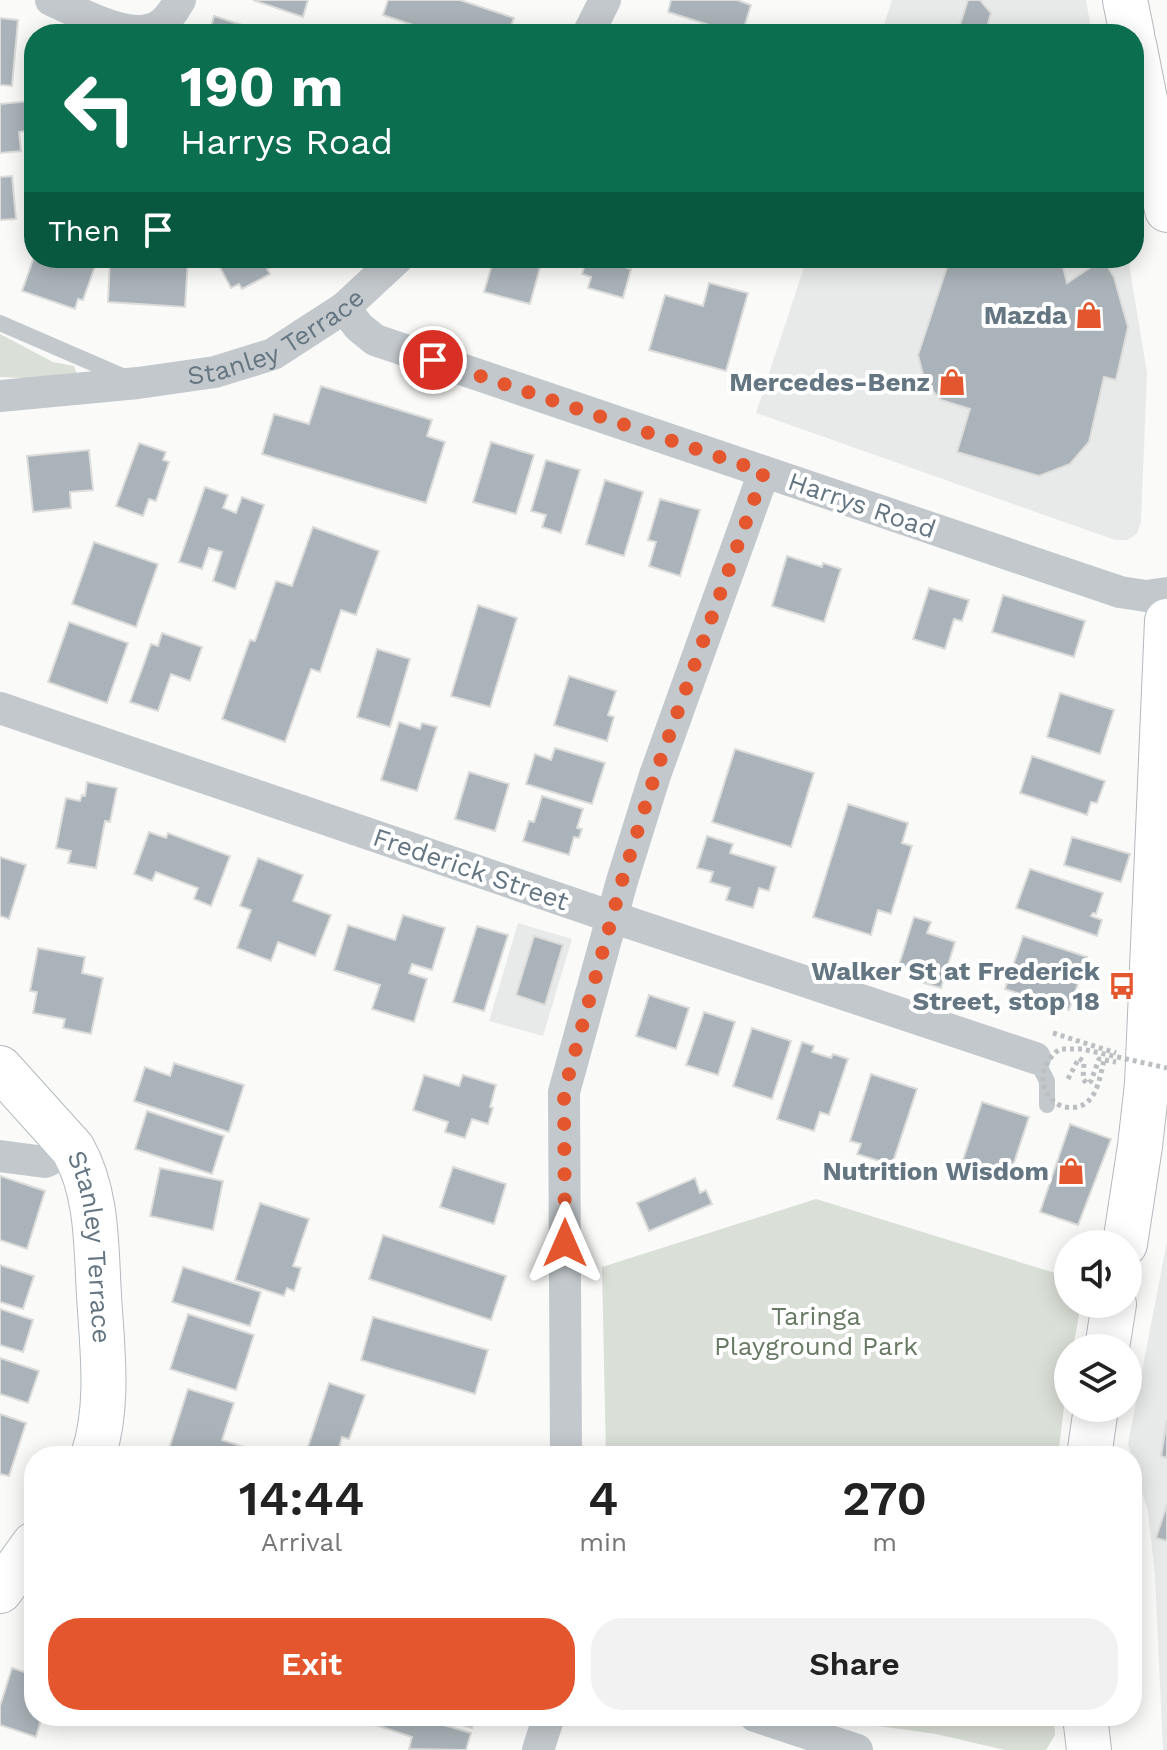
<!DOCTYPE html>
<html lang="en">
<head>
<meta charset="utf-8">
<style>
	body { margin:0; font-family:"Work Sans",sans-serif; background:#f2f2f2; color:#222; height:100vh; display:flex; flex-direction:column; font-size:30px; white-space:nowrap }
	* { box-sizing:border-box; margin:0 }
	p { font-size:26px; color:#767676 }
	.icon { flex:none; width:44px; height:44px; fill:none; stroke:currentColor; stroke-width:2; stroke-linecap:round; stroke-linejoin:round }
	.map { position:relative; flex:1; overflow:hidden }
	.sheet { position:absolute; left:24px; top:1446px; width:1118px; height:280px; display:flex; flex-direction:column; background:#fff; border-radius:32px; box-shadow:0 4px 20px #0003 }
	.sheet>* { flex:none }
	.hud { position:absolute; left:24px; top:24px; width:1120px; height:244px; border-radius:32px; box-shadow:0 4px 20px #0003; background:#0b6e4f; color:#fff; overflow:hidden }
	.fabs { position:absolute; left:1054px; top:1230px; display:grid; gap:16px }
	.fabs a { display:grid; place-items:center; width:88px; height:88px; border-radius:50%; background:#fff; box-shadow:0 4px 20px #0003; font-size:40px }
	.pin { position:absolute; display:grid; place-items:center; width:68px; height:68px; color:#fff; margin:-34px; border:4px solid #fff; border-radius:50%; box-shadow:0 2px 8px #0007 }
	.me { position:absolute; width:88px; margin:-44px; rotate:0deg; stroke-linejoin:round; filter:drop-shadow(0 0 6px #0008) }
	.turn { display:flex; align-items:center; gap:28px; height:168px; padding:0 24px; font-size:36px }
	.turn .icon { width:104px; height:104px; stroke-width:2.5 }
	.turn b { display:block; font-size:56px; line-height:68px }
	.then { display:flex; align-items:center; height:76px; padding:0 24px; background:#0003; gap:16px; font-size:30px }
	.eta { display:flex; justify-content:space-evenly; align-items:center; height:136px; text-align:center }
	.eta b { font-size:48px; font-weight:600; line-height:56px }
	.action { display:flex; gap:16px; margin-top:auto; padding:16px 24px }
	.action a { flex:1; height:92px; border-radius:32px; background:#e4572e; color:#fff; font-size:32px; font-weight:600; line-height:92px; text-align:center }
	.action a+a { background:#f2f2f2; color:#222 }
	.map>svg:first-child { display:block }
	.built { fill:#e8e9e9 }
	.green { fill:#dadfd7 }
	.building { fill:#aab3b9; stroke:#dcdcda; stroke-width:2 }
	.lines { fill:none; stroke-linecap:round; stroke-linejoin:round }
	.secondary-casing { stroke:#b3babf; stroke-width:46 }
	.highway-casing { stroke:#b4b9bd; stroke-width:46 }
	.path { stroke:#bbbfc2; stroke-width:5; stroke-dasharray:4 4; stroke-linecap:butt }
	.lane { stroke:#c3c8cc; stroke-width:16 }
	.street { stroke:#c3c8cc; stroke-width:32 }
	.secondary { stroke:#fff; stroke-width:44 }
	.highway { stroke:#fff; stroke-width:44 }
	.path-bridge { stroke:#bbbfc2; stroke-width:5; stroke-dasharray:4 4; stroke-linecap:butt }
	.route { stroke:#e4572e; stroke-width:14; stroke-dasharray:0 25.2 }
	.labels { text-anchor:middle; dominant-baseline:central; stroke-width:8; stroke-linejoin:round; paint-order:stroke }
	.poi-label { font-size:26px; font-weight:bold; fill:#657683; stroke:#fff; text-anchor:end }
	.street-label { font-size:26px; fill:#657683; stroke:#fff }
	.park-label { font-size:26px; fill:#687a64; stroke:#fff }
</style>
</head>
<body>
<div class="map">
<svg width="1167" height="1750" viewBox="0 0 1167 1750">
	<rect width="100%" height="100%" fill="#fafaf8"/>
	<path class="built" d="M892,0H1086L1092,34H881Z
		M807,258H1128L1147,373L1141,522L1137,534L1127,540H1115L756,413Z
		M518,923L572,939L543,1036L489,1021Z
		M1167,1241V1750H1163L1155,1576L1148,1512L1128,1444Z"/>
	<path class="green" d="M0,334L53,362L74,366L77,374L70,380L0,377Z
		M816,1199L1068,1277V1304H1081L1073,1348H1068V1375L1058,1456H606L602,1267Z
		M849,1716H1054L1055,1735L1046,1750H1005L936,1734L871,1725Z"/>
	<path class="building" d="M253,0H308L303,17Z
		M388,0H460L514,18L508,34H440L383,15Z
		M671,0H737L751,5L742,34H738L668,12Z
		M968,0H980L991,13L985,34H957Z
		M214,16L248,27L246,34H209Z
		M0,18L18,20L12,86L0,85Z
		M30,101L33,130L19,132L21,151L0,153V104Z
		M12,176L16,219L0,220V177Z
		M34,257L98,258L83,300L78,299L75,309L22,291Z
		M110,258H188L185,307L108,302Z
		M215,258H288L267,269L270,274L242,289L239,284L231,288Z
		M494,258H564L562,265L542,260L530,304L484,292Z
		M587,258H639L637,263L629,260L627,268L631,269L623,298L588,288L591,277L582,274Z
		M950,258H1061L1067,283L1103,259L1114,277L1128,327L1116,380L1104,377L1089,442L1070,464L1039,476L957,452L970,409L941,400L925,383L918,355Z
		M709,283L748,293L726,371L649,350L665,295L703,306Z
		M321,386L432,420L427,436L445,442L426,503L262,454L274,414L309,424Z
		M491,442L534,455L516,514L473,502Z
		M139,443L166,452L163,460L169,462L156,501L149,499L143,516L116,506Z
		M89,450L93,490L70,492L71,508L33,512L27,456Z
		M546,460L580,470L561,533L542,527L546,515L531,511Z
		M605,480L643,492L624,556L586,544Z
		M205,487L228,495L223,508L236,513L242,497L264,505L235,589L213,581L222,552L209,548L202,569L179,562Z
		M660,499L700,510L680,576L649,566L656,542L648,540Z
		M313,527L379,551L356,615L341,610L320,672L311,669L285,742L222,719L250,640L255,641L276,581L292,586Z
		M94,542L158,564L136,627L72,604Z
		M787,556L822,567L823,563L841,569L824,622L772,606Z
		M929,588L969,600L962,621L954,619L945,649L913,639Z
		M1003,595L1085,621L1074,657L992,632Z
		M478,605L517,618L490,707L451,696Z
		M69,622L128,643L107,703L48,682Z
		M162,633L202,647L190,681L171,674L158,711L130,702L151,644L158,646Z
		M377,649L410,659L390,727L357,717Z
		M569,676L616,691L608,715L614,717L607,741L554,725Z
		M1060,693L1114,710L1100,754L1047,737Z
		M399,722L420,729L422,723L437,727L417,791L381,780Z
		M555,748L605,763L592,804L526,784L535,754L551,760Z
		M735,749L814,773L791,847L712,822Z
		M1032,756L1105,781L1097,803L1091,802L1087,815L1020,793Z
		M469,772L509,784L495,831L455,819Z
		M87,782L117,788L110,822L105,821L96,868L68,863L71,851L56,848L66,798L80,801L82,795L85,796Z
		M542,796L583,809L577,828L582,829L579,838L574,837L569,855L523,841L529,821L534,822Z
		M848,804L908,823L902,843L912,846L891,914L878,910L871,935L813,917Z
		M149,832L166,838L168,833L230,856L211,906L194,899L198,888L156,872L152,881L134,874Z
		M707,836L733,844L730,853L776,867L769,891L759,888L753,908L726,900L730,888L710,882L713,872L697,868Z
		M1072,837L1130,854L1121,882L1064,865Z
		M0,857L26,865L9,919L0,916Z
		M258,858L303,875L293,901L331,915L315,956L278,942L271,961L237,948L251,910L240,906Z
		M1030,869L1103,893L1096,914L1093,913L1091,916L1102,920L1097,936L1016,908Z
		M403,915L445,928L432,970L412,964L409,973L427,979L414,1022L372,1009L380,985L334,970L348,925L395,940Z
		M914,917L931,922L927,933L955,942L941,988L924,983L927,974L899,965Z
		M477,926L508,935L484,1011L453,1002Z
		M534,936L563,945L545,1005L516,995Z
		M1023,936L1087,957L1069,1010L1005,989Z
		M38,948L85,957L82,973L103,978L91,1034L63,1028L65,1019L33,1013L37,992L30,991Z
		M649,995L689,1008L676,1049L636,1036Z
		M704,1012L735,1022L718,1075L686,1065Z
		M752,1028L791,1041L772,1099L733,1086Z
		M802,1042L814,1046L812,1052L831,1058L833,1054L848,1059L829,1115L820,1112L814,1131L777,1119Z
		M174,1063L244,1085L229,1132L134,1101L145,1067L170,1076Z
		M871,1074L917,1089L892,1165L857,1154L861,1144L850,1141Z
		M424,1075L459,1086L463,1075L496,1085L490,1107L493,1108L488,1124L472,1119L465,1138L445,1132L448,1122L413,1110Z
		M982,1102L1029,1117L1010,1175L963,1160Z
		M147,1111L224,1136L212,1174L135,1149Z
		M1070,1124L1111,1139L1078,1225L1040,1212Z
		M453,1167L506,1184L494,1224L440,1207Z
		M160,1168L223,1181L213,1230L150,1216Z
		M0,1176L45,1191L27,1249L0,1240Z
		M695,1178L700,1193L706,1190L712,1204L649,1231L637,1203Z
		M260,1203L309,1219L293,1266L301,1268L294,1291L287,1288L284,1296L235,1280Z
		M383,1235L506,1276L491,1320L369,1279Z
		M0,1265L34,1276L23,1309L0,1302Z
		M183,1267L261,1292L250,1326L172,1302Z
		M0,1309L33,1320L23,1352L0,1345Z
		M188,1314L254,1335L236,1390L170,1369Z
		M373,1317L488,1350L475,1394L361,1360Z
		M0,1358L39,1371L28,1403L0,1394Z
		M329,1383L365,1395L349,1439L342,1437L338,1451L346,1453L345,1456H305Z
		M188,1389L234,1403L222,1440L254,1450L252,1456L167,1455Z
		M0,1414L26,1423L9,1476L0,1474Z
		M1167,1420V1458L1161,1456Z
		M1167,1504V1541L1156,1538Z
		M12,1668L34,1675V1716H42L36,1737L0,1725V1706Z
		M369,1716H475L472,1728L446,1720L444,1725L471,1733L466,1750L409,1749L412,1737L367,1722Z"/>
	<g class="lines">
		<g class="secondary-casing">
			<g id="secondary">
				<path id="s2" d="M0,1068L73,1149C98,1193 96,1247 99,1295C102,1348 110,1405 93,1456"/>
				<path d="M0,1591L34,1544"/>
			</g>
		</g>
		<g class="highway-casing">
			<path id="highway" d="M1125,0L1132,34
				M1134,44L1167,210
				M1125,1244L1140,1146L1147,1084L1167,621
				M1107,1348L1114,1304
				M1089,1456L1096,1408
				M1085,1716L1089,1750"/>
		</g>
		<path class="path" d="M1053,1033L1116,1053
			M1068,1079L1079,1058L1084,1062L1083,1079L1087,1084L1091,1081L1099,1059L1116,1062
			M1065,1107C1095,1112 1099,1082 1104,1060"/>
		<path class="lane" d="M0,323L127,378
			M1035,1058L1047,1081V1105"/>
		<g class="street">
			<path d="M51,0C79,12 132,44 160,25C169,19 175,9 180,0"/>
			<path d="M588,34L605,0"/>
			<path d="M344,308L359,327L375,340L1120,592L1146,596L1167,593"/>
			<path id="s1" d="M0,396L138,383L215,372L273,354L344,308L398,258"/>
			<path d="M0,708L612,917L1035,1058"/>
			<path d="M0,1156L45,1162L73,1149"/>
			<path d="M566,1456L564,1092L622,881L655,775L764,472"/>
			<path d="M755,1716L857,1750"/>
			<path d="M538,1750L549,1716"/>
		</g>
		<use href="#secondary" class="secondary"/>
		<use href="#highway" class="highway"/>
		<path class="path-bridge" d="M1061,1106C1036,1093 1038,1064 1060,1049H1082L1167,1068"/>
	</g>
	<g class="lines">
		<path class="route" d="M433,360L764,472L655,775L622,881L564,1092L565,1243"/>
	</g>
	<defs>
		<g id="shop-bare" transform="scale(2.16)"><path d="M-5-2.5h2.3a2.7 3.5 0 0 1 5.4 0H5L5.5 6h-11ZM-1.5-2.5h3a1.5 2.3 0 0 0-3 0Z" fill="#e4572e" stroke="#fff" stroke-width="2.5" paint-order="stroke"/></g>
		<g id="bus-bare" transform="scale(2.16)"><path d="M-5-6H5V4H4V6H2V4H-2V6H-4V4H-5ZM-3.5-4V0h7V-4ZM-3.5 1.2v1.5H-2V1.2ZM2 1.2v1.5H3.5V1.2Z" fill="#e4572e" stroke="#fff" stroke-width="2.5" paint-order="stroke"/></g>
	</defs>
	<g fill-rule="evenodd">
		<use href="#shop-bare" x="1089" y="315"/>
		<use href="#shop-bare" x="952" y="382"/>
		<use href="#bus-bare" x="1122" y="986"/>
		<use href="#shop-bare" x="1071" y="1171"/>
	</g>
	<g class="labels">
		<g class="poi-label">
			<text x="1067" y="315">Mazda</text>
			<text x="930" y="382">Mercedes-Benz</text>
			<text x="1100" y="971">Walker St at Frederick<tspan x="1100" dy="30">Street, stop 18</tspan></text>
			<text x="1049" y="1171">Nutrition Wisdom</text>
		</g>
		<g class="street-label">
			<text stroke="none"><textPath href="#s1" startOffset="286">Stanley Terrace</textPath></text>
			<text transform="translate(862 505) rotate(19)">Harrys Road</text>
			<text transform="translate(471 869) rotate(19)">Frederick Street</text>
			<text stroke="none"><textPath href="#s2" startOffset="210">Stanley Terrace</textPath></text>
		</g>
		<g class="park-label">
			<text x="816" y="1316">Taringa<tspan x="816" dy="30">Playground Park</tspan></text>
		</g>
	</g>
</svg>
<div class="fabs">
<a><svg class="icon" aria-label="sound" viewBox="0 0 24 24"><path d="M4 9h4l5-4v14l-5-4H4zM17 9q2 3 0 6"/></svg></a>
<a><svg class="icon" aria-label="layers" viewBox="0 0 24 24"><path d="M12 4l9 5-9 5-9-5zM3 14l9 5 9-5"/></svg></a>
</div>
<div class="pin" style="left:433px;top:360px;background:#d93025"><svg class="icon" aria-label="arrive" viewBox="0 0 24 24"><path d="M6 21V4h12l-3 4 3 4H6"/></svg></div>
<svg class="me" style="left:565px;top:1243px" viewBox="-20 -20 40 40"><path d="M0-17L14 15 0 8-14 15z" fill="#e4572e" stroke="#fff" stroke-width="4"/></svg>
<div class="hud">
<div class="turn"><svg class="icon" aria-label="left" viewBox="0 0 24 24"><path d="M17 20v-9H6M10 6l-5 5 5 5"/></svg><div><b>190 m</b>Harrys Road</div></div>
<div class="then">Then<svg class="icon" aria-label="arrive" viewBox="0 0 24 24"><path d="M6 21V4h12l-3 4 3 4H6"/></svg></div>
</div>
<section class="sheet">
<div class="eta">
<div><b>14:44</b><p>Arrival</p></div>
<div><b>4</b><p>min</p></div>
<div><b>270</b><p>m</p></div>
</div>
<div class="action"><a>Exit</a><a>Share</a></div>
</section>
</div>
</body>
</html>
